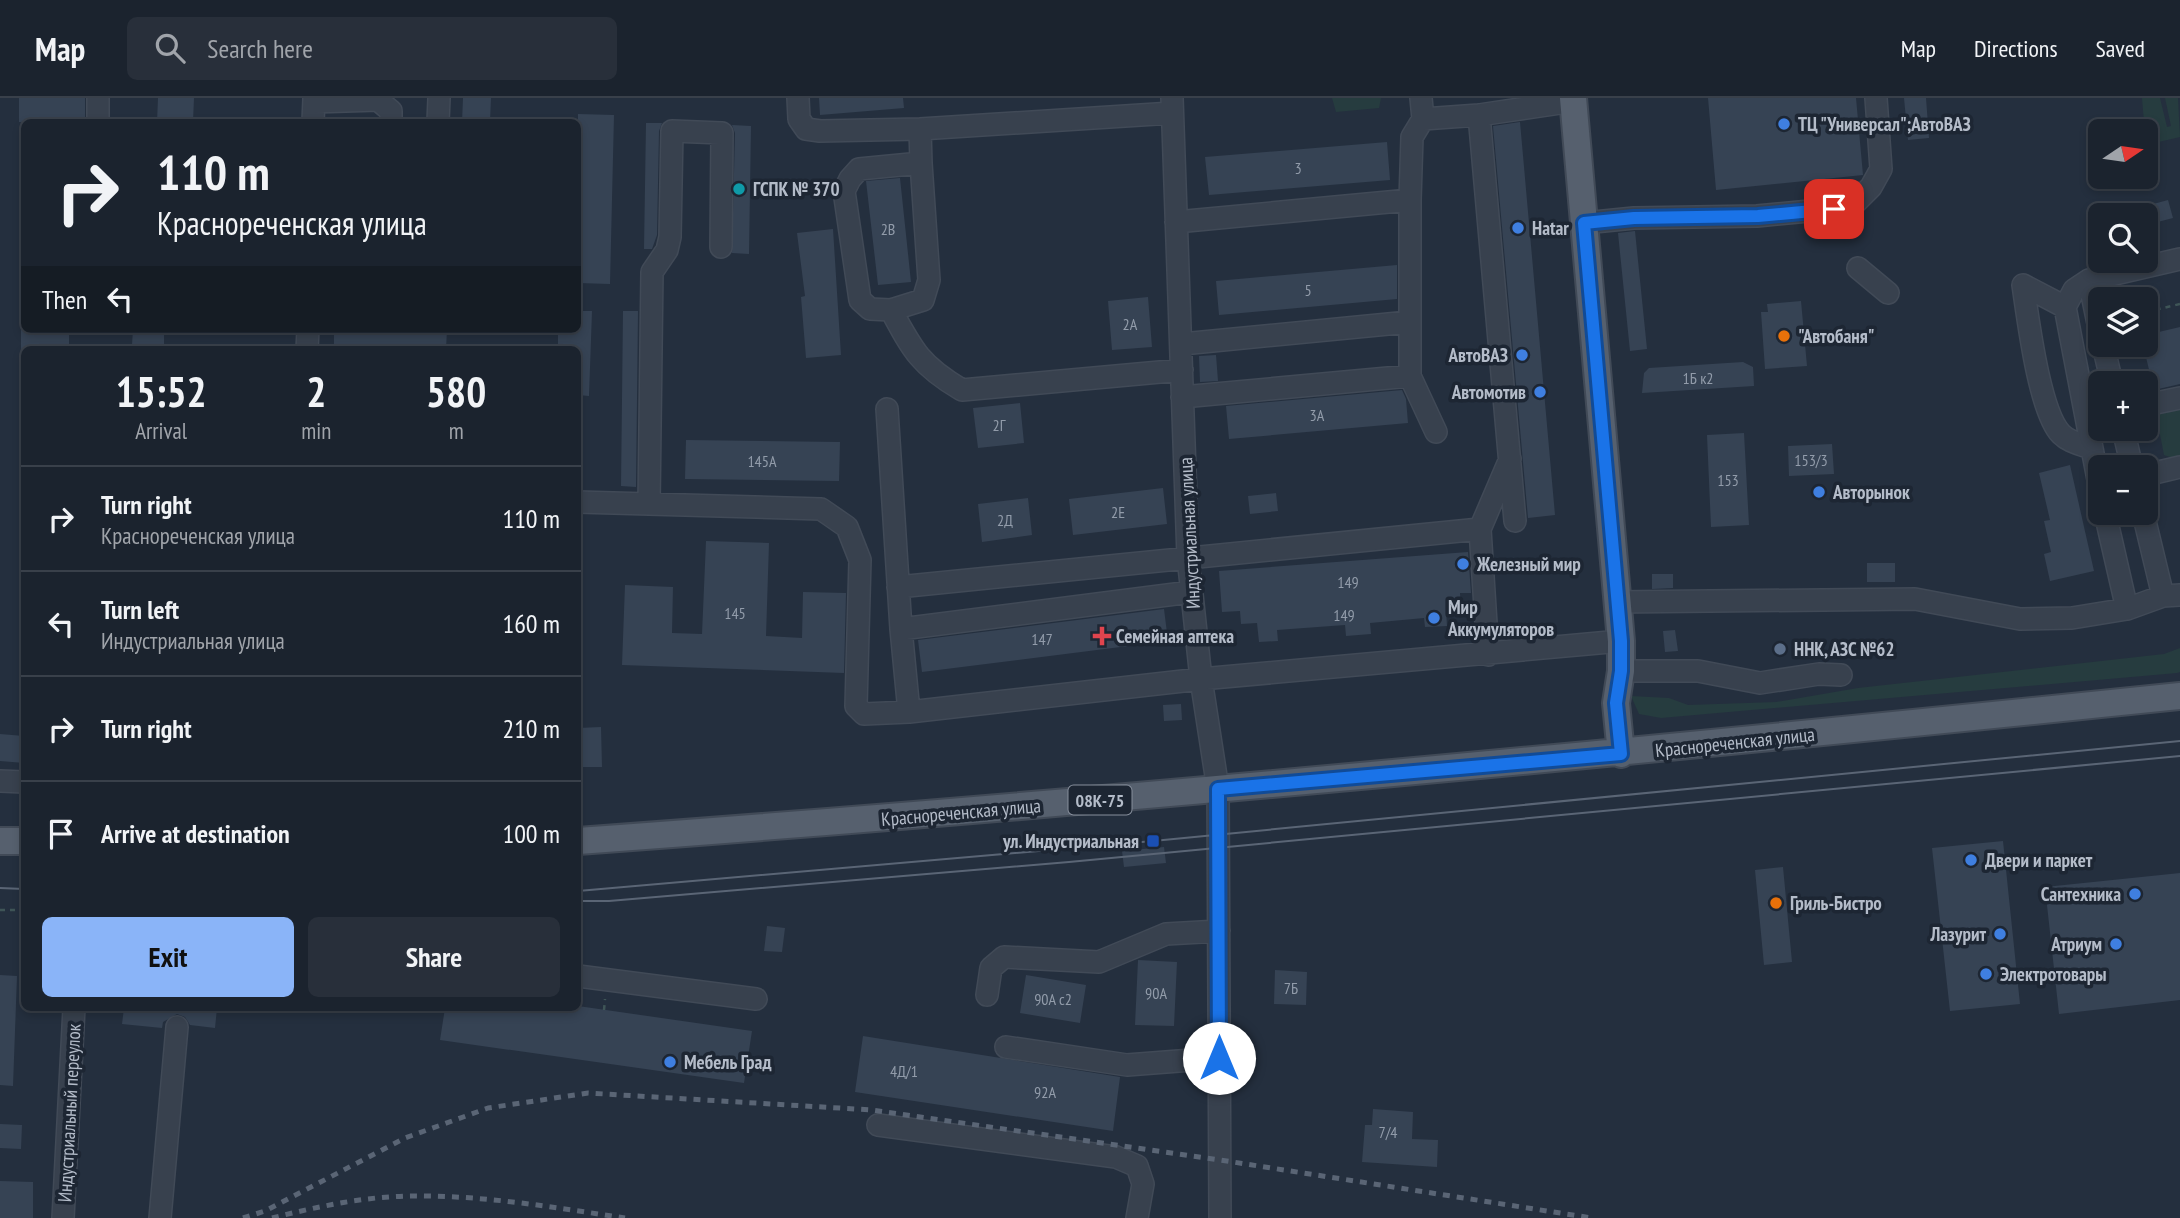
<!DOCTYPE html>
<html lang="en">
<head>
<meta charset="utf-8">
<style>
	body { margin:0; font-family:"PT Sans Narrow",sans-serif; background:#282f3a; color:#f1f3f6; height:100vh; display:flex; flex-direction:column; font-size:26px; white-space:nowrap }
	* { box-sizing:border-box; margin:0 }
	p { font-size:23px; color:#a0a4aa }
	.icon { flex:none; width:38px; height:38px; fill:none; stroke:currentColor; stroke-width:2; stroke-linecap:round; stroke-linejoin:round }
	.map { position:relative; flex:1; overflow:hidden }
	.sheet { position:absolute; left:21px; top:248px; width:560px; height:665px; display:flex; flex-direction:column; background:#1b232e; border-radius:10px; box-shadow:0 4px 10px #0003,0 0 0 2px #39404a }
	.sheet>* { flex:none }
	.hud { position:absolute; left:21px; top:21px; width:560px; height:214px; border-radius:10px; box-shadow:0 4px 10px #0003,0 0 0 2px #39404a; background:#1b232e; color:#f1f3f6; overflow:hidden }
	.needle { width:46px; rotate:77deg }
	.controls { position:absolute; left:2088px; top:21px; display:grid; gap:14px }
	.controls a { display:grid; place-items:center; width:70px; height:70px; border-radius:10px; background:#1b232e; box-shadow:0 4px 10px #0003,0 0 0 2px #39404a; font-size:35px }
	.pin { position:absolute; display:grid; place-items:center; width:60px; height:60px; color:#fff; margin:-30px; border-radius:14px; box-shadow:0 4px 10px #0006 }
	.me { position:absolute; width:77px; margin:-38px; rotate:0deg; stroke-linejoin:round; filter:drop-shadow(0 0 5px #0008) }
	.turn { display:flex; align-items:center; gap:24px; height:147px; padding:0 21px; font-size:32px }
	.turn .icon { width:91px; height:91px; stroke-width:2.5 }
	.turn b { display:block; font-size:49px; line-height:60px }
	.then { display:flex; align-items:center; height:66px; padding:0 21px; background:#0003; gap:14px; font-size:26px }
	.eta { display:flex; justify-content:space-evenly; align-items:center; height:119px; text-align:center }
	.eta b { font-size:42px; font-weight:800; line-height:49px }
	.primary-button { display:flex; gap:14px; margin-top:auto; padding:14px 21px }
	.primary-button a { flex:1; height:80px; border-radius:10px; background:#8ab4f8; color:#111; font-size:28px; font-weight:800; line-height:80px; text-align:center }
	.primary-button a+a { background:#282f3a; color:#f1f3f6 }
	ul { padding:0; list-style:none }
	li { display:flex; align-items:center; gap:21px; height:105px; padding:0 21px; border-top:2px solid #39404a }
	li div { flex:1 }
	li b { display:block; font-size:26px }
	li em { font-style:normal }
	header { display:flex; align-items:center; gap:42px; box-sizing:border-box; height:98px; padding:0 35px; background:#1b232e; border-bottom:2px solid #39404a }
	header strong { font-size:33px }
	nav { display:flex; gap:38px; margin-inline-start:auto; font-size:24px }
	.search { width:490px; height:63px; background:#282f3a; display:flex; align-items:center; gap:18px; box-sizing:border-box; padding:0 24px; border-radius:10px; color:#a0a4aa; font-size:26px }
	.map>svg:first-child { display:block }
	.green { fill:#263c3f }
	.building { fill:#364354 }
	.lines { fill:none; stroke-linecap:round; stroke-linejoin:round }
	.minor-casing { stroke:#414a57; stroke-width:24 }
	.major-casing { stroke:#414a57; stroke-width:30 }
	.path { stroke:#3f5557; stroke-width:2.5; stroke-dasharray:5 5; stroke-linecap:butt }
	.minor { stroke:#38414e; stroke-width:21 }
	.major { stroke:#56606e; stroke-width:26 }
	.tram { stroke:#5a6575; stroke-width:2 }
	.rail { stroke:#5a6575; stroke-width:5; stroke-dasharray:7 7; stroke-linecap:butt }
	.route-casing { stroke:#114b97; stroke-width:18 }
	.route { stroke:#1a73e8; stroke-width:12 }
	.shop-dot { fill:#3f7fe0; stroke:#1d2633; stroke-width:2.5 }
	.culture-dot { fill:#0f9aa8; stroke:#1d2633; stroke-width:2.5 }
	.food-dot { fill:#e8710a; stroke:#1d2633; stroke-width:2.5 }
	.health-dot { fill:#e0444e; stroke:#1d2633; stroke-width:2.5 }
	.service-dot { fill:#5c6f8a; stroke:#1d2633; stroke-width:2.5 }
	.transit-dot { fill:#1a4fb4; stroke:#1d2633; stroke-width:2.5 }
	.labels { text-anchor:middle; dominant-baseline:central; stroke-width:7; stroke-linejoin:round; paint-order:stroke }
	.number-label { font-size:16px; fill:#929caa }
	.shield { fill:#1d2633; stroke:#878f9c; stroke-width:2 }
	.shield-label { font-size:18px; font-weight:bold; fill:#b4bcc9 }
	.poi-label { font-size:19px; font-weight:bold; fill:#b4bcc9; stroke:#1d2633; text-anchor:start }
	.street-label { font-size:19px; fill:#b4bcc9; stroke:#1d2633 }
</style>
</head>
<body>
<header>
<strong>Map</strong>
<div class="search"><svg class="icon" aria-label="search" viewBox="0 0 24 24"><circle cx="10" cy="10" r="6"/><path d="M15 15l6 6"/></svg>Search here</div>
<nav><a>Map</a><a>Directions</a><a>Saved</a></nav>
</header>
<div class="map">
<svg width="2180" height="1120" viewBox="0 0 2180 1120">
	<rect width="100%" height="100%" fill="#242f3e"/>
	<path class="green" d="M1332,0H1381L1379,10L1336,14Z
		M2142,0H2160L2167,29L2171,28L2165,0H2178L2180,39L2146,47Z
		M2180,309V358L2173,360L2164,357L2156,316Z
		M2180,550V574L2177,575L1661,620L1639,616L1631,598L1669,600L1688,607L1776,604L1858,590L2164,556Z"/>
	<path class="building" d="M19,0H85V24H19Z
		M158,0H194L193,24H157Z
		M463,0H491L490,24H462Z
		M819,0H903L904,10L820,17Z
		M1708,0H1856L1863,77L1716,92Z
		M1904,0H1926L1929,40L1908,42Z
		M578,16L614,17L610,186L578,185Z
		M1520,24L1555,417L1528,420L1493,28Z
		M646,25H662L659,33L657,137L652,151H644Z
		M732,27L751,28L749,156L732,155L735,35Z
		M1387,44L1390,82L1209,97L1205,59Z
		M900,80L911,184L878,187L866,83Z
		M2168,102L2173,120L2146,127V108Z
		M833,131L841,257L806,260L801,199L805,198L797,135Z
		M1635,133L1647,251L1630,253L1618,135Z
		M1397,167V201L1219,217L1216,183Z
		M1148,199L1152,249L1112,252L1108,203Z
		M1801,203L1807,268L1765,271L1761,214H1768L1767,206Z
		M578,213H592L589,298L578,297V252H558V231H578Z
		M623,213H638L636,389L621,388Z
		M2180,229V286L2154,292L2143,247H2146V237Z
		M21,231H69V252H21Z
		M133,231H164V248L132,247Z
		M334,231H447L446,252H334Z
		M1216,257L1218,283L1200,284L1199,258Z
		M1743,264L1753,269L1754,288L1642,295L1644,275L1649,270Z
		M1402,292L1406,301L1408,325L1229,341L1226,308Z
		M1020,305L1024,345L978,350L973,310Z
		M1744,335L1749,427L1711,429L1707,337Z
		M686,342L840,344L839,383L685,381Z
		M1832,346L1834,376L1789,378L1788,348Z
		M2070,367L2094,473L2050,483L2044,456L2051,454L2044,423L2050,422L2039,375Z
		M1163,390L1167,426L1073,437L1069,401Z
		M1276,395L1278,413L1250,416L1248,398Z
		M1028,400L1032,437L982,444L978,406Z
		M706,443L769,445L766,538L802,540L803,494L846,495L844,575L622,567L625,487L673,489L672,535L702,536Z
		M1468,454L1471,495H1460L1461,510L1446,512L1447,528L1425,529L1424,520L1370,525L1371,536L1346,538L1345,527L1277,532L1278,543L1259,544L1257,525L1241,526L1240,513L1222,514L1219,473Z
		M1867,465H1895V484H1867Z
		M1652,476H1673V490L1652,491Z
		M1164,511L1168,543L922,574L918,542Z
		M1675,532L1678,553L1665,554L1663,533Z
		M1181,606L1182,622L1164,623L1163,607Z
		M601,629L602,669H578V630Z
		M0,636L24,638V665L0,663Z
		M2003,743L2020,906L1950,913L1932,750Z
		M1164,749L1166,765L1124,769L1122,753Z
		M1783,769L1792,864L1764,867L1755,772Z
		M2180,775V902L2059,916L2045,789Z
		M767,828L785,830L782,854L764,853Z
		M1138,862L1177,864L1174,928L1135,927Z
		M1275,872L1307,874L1306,907L1274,906Z
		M0,877L17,878L13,988L0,987Z
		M1026,877L1086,887L1080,925L1020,915Z
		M578,908L752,933L744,985L440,942L445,910Z
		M124,910H217L215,930L190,927L185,919L177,916L163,924L162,930L122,926Z
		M863,938L1120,979L1113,1033L855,994Z
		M1373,1011L1413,1014L1412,1041L1438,1042L1437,1069L1362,1064L1365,1027H1372Z
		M0,1026L22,1027L21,1051L0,1050Z
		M0,1083L33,1084V1120H0Z"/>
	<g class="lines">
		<g class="minor-casing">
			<path id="minor" d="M798,0L799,21L806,31L820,33L920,31L1172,15
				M1172,0L1188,459L1201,581L1218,691L1220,1120
				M1421,0L1423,21L1412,39L1410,102V278L1436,334
				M314,4L378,2L391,13V24
				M1479,17L1515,423
				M1423,21L1479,17L1574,3
				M98,24V0
				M313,24L314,0
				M438,24L439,0
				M920,31L921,65L859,71L850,81L844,93L860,202L870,211L891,212C913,253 921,268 962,292L1182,272
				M1176,124L1410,102
				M1584,125L1634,120L1757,118L1851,109L1871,89L1881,71L1876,0
				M1858,170L1888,195
				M2089,182L2100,235
				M2065,209L2100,392
				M891,212L923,202L929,182L921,65
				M1182,246L1409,224
				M2103,247L2112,285
				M307,252L308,231
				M1182,299L1410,278
				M2146,307L2180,300
				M887,311L901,531
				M2123,331L2132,369
				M2090,350C2080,346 2069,344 2061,336C2039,313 2028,220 2023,187L2065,209L2074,192L2089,182L2180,161
				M2146,377L2180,369
				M578,404L821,411L847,429L860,462L856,608L864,616L909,614L1201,581L1621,543
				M649,406L652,174L667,152L670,139L672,33L722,35L721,149
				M2105,415L2127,511
				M2143,415L2163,498
				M1480,431L1488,557
				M898,489L1480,431L1510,361
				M1617,504L1915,501L2020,521L2072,520L2127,511L2163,498L2180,497
				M1621,573H1698L1760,585L1819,576L1841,577
				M909,614L901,531L1191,494
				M0,683L24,684
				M578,878L756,901
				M987,897L991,870L1004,859L1099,864L1166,836L1219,833
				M1006,949L1127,967L1218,960
				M878,1027L1116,1059L1137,1068L1143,1086L1137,1120
				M63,1120L74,910
				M160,1120L177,929"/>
		</g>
		<g class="major-casing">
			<path id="major" d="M1573,0L1621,543V573L1616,605L1621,656
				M0,743H24
				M578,743C1113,704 1646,653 2180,598"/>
		</g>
		<path class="path" d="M2146,214L2180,206
			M0,812H24
			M604,912L605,901"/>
		<use href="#minor" class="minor"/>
		<use href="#major" class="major"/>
		<path class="tram" d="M0,790L24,791
			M578,793L1153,743L2180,643
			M578,803H609L1069,764L2180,658"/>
		<path class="rail" d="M243,1120L265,1113L405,1040L488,1010L588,995L872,1012L1220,1062L1592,1120
			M272,1120C320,1108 371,1097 421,1098C489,1098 558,1110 625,1120"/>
	</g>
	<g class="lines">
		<g class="route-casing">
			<path id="route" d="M1219,960L1218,691L1621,656L1616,605L1621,573V543L1584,125L1634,120L1758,118L1834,111"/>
		</g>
		<use href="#route" class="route"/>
	</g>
	<g class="shop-dot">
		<circle cx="1784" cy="26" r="7"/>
		<circle cx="1518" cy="130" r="7"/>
		<circle cx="1522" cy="257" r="7"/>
		<circle cx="1540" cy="294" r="7"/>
		<circle cx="1819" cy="394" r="7"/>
		<circle cx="1463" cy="466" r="7"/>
		<circle cx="1434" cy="520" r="7"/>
		<circle cx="1971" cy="762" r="7"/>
		<circle cx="2135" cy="796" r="7"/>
		<circle cx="2000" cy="836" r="7"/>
		<circle cx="2116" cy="846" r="7"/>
		<circle cx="1986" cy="876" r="7"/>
		<circle cx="670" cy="964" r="7"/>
	</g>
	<circle class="culture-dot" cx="739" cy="91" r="7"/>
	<g class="food-dot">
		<circle cx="1784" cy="238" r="7"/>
		<circle cx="1776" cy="805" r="7"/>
	</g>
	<path class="health-dot" d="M1098.5 527.5h7v7h7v7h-7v7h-7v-7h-7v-7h7z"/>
	<circle class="service-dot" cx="1780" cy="551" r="7"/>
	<rect class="transit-dot" x="1146" y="736" width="14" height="14" rx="3.5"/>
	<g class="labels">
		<g class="number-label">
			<text x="1298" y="70">3</text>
			<text x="888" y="131">2В</text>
			<text x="1308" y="192">5</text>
			<text x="1130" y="226">2А</text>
			<text x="1698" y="280">1Б к2</text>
			<text x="1317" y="317">3А</text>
			<text x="999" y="327">2Г</text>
			<text x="1811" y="362">153/3</text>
			<text x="762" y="363">145А</text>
			<text x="1728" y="382">153</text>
			<text x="1118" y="414">2Е</text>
			<text x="1005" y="422">2Д</text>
			<text x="1348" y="484">149</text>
			<text x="735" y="515">145</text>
			<text x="1344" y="517">149</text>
			<text x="1042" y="541">147</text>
			<text x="1291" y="890">7Б</text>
			<text x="1156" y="895">90А</text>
			<text x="1053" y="901">90А с2</text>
			<text x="904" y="973">4Д/1</text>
			<text x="1045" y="994">92А</text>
			<text x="1388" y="1034">7/4</text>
		</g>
		<rect class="shield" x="1068.5" y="687.5" width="63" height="29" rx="5"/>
		<g class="shield-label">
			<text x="1100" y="702">08К-75</text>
		</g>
		<g class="poi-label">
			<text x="1798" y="26">ТЦ "Универсал";АвтоВАЗ</text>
			<text x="753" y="91">ГСПК № 370</text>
			<text x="1532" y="130">Hatar</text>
			<text x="1798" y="238">"Автобаня"</text>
			<text x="1508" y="257" text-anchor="end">АвтоВАЗ</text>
			<text x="1526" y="294" text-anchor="end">Автомотив</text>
			<text x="1833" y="394">Авторынок</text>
			<text x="1477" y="466">Железный мир</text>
			<text x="1448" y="509">Мир<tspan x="1448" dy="22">Аккумуляторов</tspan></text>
			<text x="1116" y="538">Семейная аптека</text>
			<text x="1794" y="551">ННК, АЗС №62</text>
			<text x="1139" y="743" text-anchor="end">ул. Индустриальная</text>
			<text x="1985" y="762">Двери и паркет</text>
			<text x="2121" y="796" text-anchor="end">Сантехника</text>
			<text x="1790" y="805">Гриль-Бистро</text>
			<text x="1986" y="836" text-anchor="end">Лазурит</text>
			<text x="2102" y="846" text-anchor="end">Атриум</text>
			<text x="2000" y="876">Электротовары</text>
			<text x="684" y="964">Мебель Град</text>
		</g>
		<g class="street-label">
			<text transform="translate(1189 435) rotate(-93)">Индустриальная улица</text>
			<text transform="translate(1735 644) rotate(-6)">Краснореченская улица</text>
			<text transform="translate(961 714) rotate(-5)">Краснореченская улица</text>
			<text transform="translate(69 1015) rotate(-87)">Индустриальный переулок</text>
		</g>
	</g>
</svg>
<div class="controls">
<a><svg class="needle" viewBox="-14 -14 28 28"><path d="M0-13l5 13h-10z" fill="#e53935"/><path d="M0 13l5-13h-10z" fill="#a0a4aa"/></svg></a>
<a><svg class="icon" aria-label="search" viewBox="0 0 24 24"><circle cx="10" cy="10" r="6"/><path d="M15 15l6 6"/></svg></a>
<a><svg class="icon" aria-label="layers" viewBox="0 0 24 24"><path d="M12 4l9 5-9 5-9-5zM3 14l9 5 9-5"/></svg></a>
<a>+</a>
<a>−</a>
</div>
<div class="pin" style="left:1834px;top:111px;background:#d93025"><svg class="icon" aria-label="arrive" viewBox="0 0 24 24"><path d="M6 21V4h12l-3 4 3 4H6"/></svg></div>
<svg class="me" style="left:1219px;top:960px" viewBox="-20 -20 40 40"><circle r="19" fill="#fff"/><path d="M0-13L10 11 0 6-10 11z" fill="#1a73e8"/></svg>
<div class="hud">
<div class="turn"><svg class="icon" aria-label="right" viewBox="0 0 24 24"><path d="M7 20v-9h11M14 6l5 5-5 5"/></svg><div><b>110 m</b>Краснореченская улица</div></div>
<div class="then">Then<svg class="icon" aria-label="left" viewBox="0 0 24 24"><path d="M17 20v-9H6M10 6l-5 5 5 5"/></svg></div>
</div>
<section class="sheet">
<div class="eta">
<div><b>15:52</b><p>Arrival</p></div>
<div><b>2</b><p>min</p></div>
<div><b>580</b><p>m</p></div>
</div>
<ul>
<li><svg class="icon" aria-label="right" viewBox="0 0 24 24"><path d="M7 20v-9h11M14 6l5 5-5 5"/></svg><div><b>Turn right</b><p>Краснореченская улица</p></div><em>110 m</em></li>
<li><svg class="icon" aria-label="left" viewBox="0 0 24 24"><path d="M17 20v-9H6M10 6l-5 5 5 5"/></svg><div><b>Turn left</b><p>Индустриальная улица</p></div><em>160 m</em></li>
<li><svg class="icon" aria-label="right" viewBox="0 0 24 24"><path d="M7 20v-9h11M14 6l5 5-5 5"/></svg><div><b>Turn right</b></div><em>210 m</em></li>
<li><svg class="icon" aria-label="arrive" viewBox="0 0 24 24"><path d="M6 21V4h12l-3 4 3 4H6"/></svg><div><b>Arrive at destination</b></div><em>100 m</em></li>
</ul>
<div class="primary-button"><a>Exit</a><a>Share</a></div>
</section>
</div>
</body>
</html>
